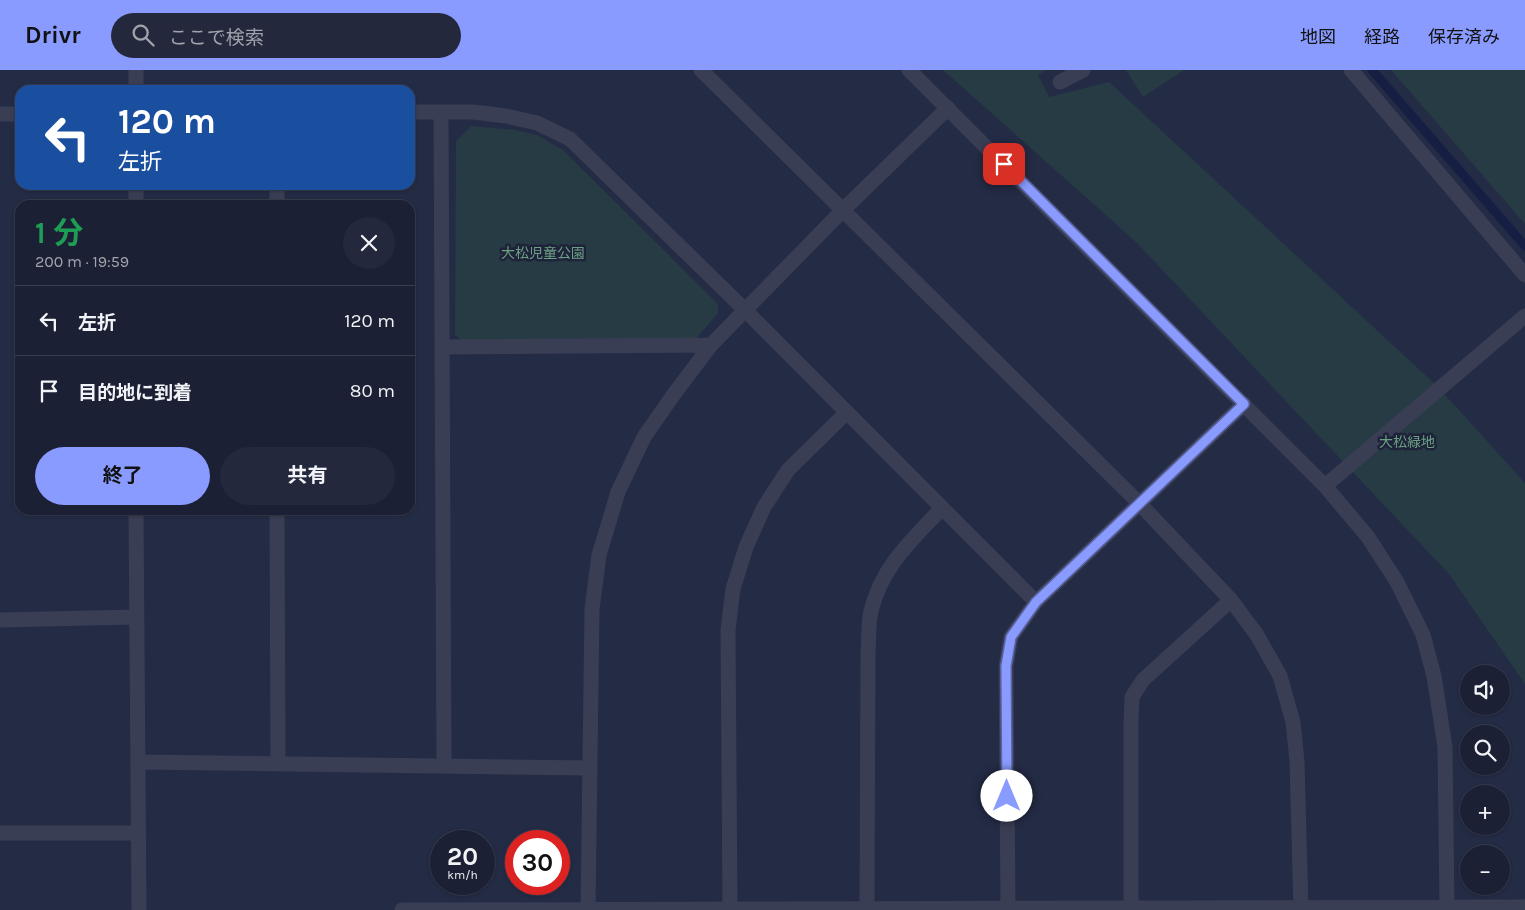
<!DOCTYPE html>
<html lang="ja">
<head>
<meta charset="utf-8">
<style>
	body { margin:0; font-family:Karla,"Noto Sans JP",sans-serif; background:#24283c; color:#f1f3f6; height:100vh; display:flex; flex-direction:column; font-size:19px; white-space:nowrap }
	* { box-sizing:border-box; margin:0 }
	p { font-size:16px; color:#a0a3ac }
	.icon { flex:none; width:28px; height:28px; fill:none; stroke:currentColor; stroke-width:2; stroke-linecap:round; stroke-linejoin:round }
	.map { position:relative; flex:1; overflow:hidden }
	.side { position:absolute; left:15px; top:130px; width:400px; height:315px; display:flex; flex-direction:column; background:#1b2034; border-radius:15px; box-shadow:0 1px 4px #0004,0 0 0 1px #393e4f }
	.side>* { flex:none }
	.hud { position:absolute; left:15px; top:15px; width:400px; height:105px; border-radius:15px; box-shadow:0 1px 4px #0004,0 0 0 1px #393e4f; background:#1a4fa0; color:#fff; overflow:hidden }
	.buttons { position:absolute; left:1460px; top:595px; display:grid; gap:10px }
	.buttons a { display:grid; place-items:center; width:50px; height:50px; border-radius:50%; background:#1b2034; box-shadow:0 1px 4px #0004,0 0 0 1px #393e4f; font-size:25px }
	.speed { position:absolute; left:430px; top:760px; display:flex; gap:10px; font-size:25px; font-weight:700; text-align:center }
	.speed>* { display:grid; place-content:center; width:65px; height:65px; border-radius:50%; background:#1b2034; box-shadow:0 1px 4px #0004,0 0 0 1px #393e4f; line-height:1 }
	.speed small { font-size:12px; font-weight:400 }
	.speed .limit { border:8px solid #d22; background:#fff; color:#111 }
	.pin { position:absolute; display:grid; place-items:center; width:42px; height:42px; color:#fff; margin:-21px; border-radius:10px; box-shadow:0 2px 8px #0006 }
	.me { position:absolute; width:55px; margin:-28px; rotate:0deg; stroke-linejoin:round; filter:drop-shadow(0 0 4px #0008) }
	.turn { display:flex; align-items:center; gap:18px; height:105px; padding:0 20px; font-size:22px }
	.turn .icon { width:65px; height:65px; stroke-width:2.5 }
	.turn b { display:block; font-size:35px; line-height:42px }
	.round { display:grid; place-items:center; flex:none; width:52px; height:52px; border-radius:26px; background:#24283c }
	.summary { display:flex; align-items:center; justify-content:space-between; height:85px; padding:0 20px }
	h1 { font-size:30px; font-weight:700; line-height:38px; color:#1e9e55 }
	.action { display:flex; gap:10px; margin-top:auto; padding:10px 20px }
	.action a { flex:1; height:58px; border-radius:30px; background:#8a9bff; color:#111; font-size:20px; font-weight:700; line-height:58px; text-align:center }
	.action a+a { background:#24283c; color:#f1f3f6 }
	ul { padding:0; list-style:none }
	li { display:flex; align-items:center; gap:15px; height:70px; padding:0 20px; border-top:1px solid #393e4f }
	li div { flex:1 }
	li b { display:block; font-size:19px }
	li em { font-style:normal }
	header { display:flex; align-items:center; gap:30px; box-sizing:border-box; height:70px; padding:0 25px; background:#8a9bff; color:#111 }
	header strong { font-size:24px }
	nav { display:flex; gap:28px; margin-inline-start:auto; font-size:18px }
	.search { width:350px; height:45px; background:#24283c; display:flex; align-items:center; gap:12px; box-sizing:border-box; padding:0 18px; border-radius:28px; color:#a0a3ac; font-size:19px }
	.map>svg:first-child { display:block }
	.green { fill:#273b45 }
	.lines { fill:none; stroke-linecap:round; stroke-linejoin:round }
	.stream { stroke:#161e44; stroke-width:9 }
	.minor { stroke:#393e54; stroke-width:15 }
	.route-casing { stroke:#5a65a6; stroke-width:12 }
	.route { stroke:#8a9bff; stroke-width:9 }
	.labels { text-anchor:middle; dominant-baseline:central; stroke-width:5; stroke-linejoin:round; paint-order:stroke }
	.park-label { font-size:14px; fill:#6ca084; stroke:#1e2339 }
</style>
</head>
<body>
<header>
<strong>Drivr</strong>
<div class="search"><svg class="icon" aria-label="search" viewBox="0 0 24 24"><circle cx="10" cy="10" r="6"/><path d="M15 15l6 6"/></svg>ここで検索</div>
<nav><a>地図</a><a>経路</a><a>保存済み</a></nav>
</header>
<div class="map">
<svg width="1525" height="840" viewBox="0 0 1525 840">
	<rect width="100%" height="100%" fill="#242b45"/>
	<path class="green" d="M943,0H1046L1038,5L1049,27L1109,12L1437,316L1525,413V614L1449,504L1136,172Z
		M1126,0H1184L1143,27Z
		M1391,0H1525V154Z
		M471,56L516,60L537,65L563,80L718,234V243L695,270H462L455,265L456,71Z"/>
	<g class="lines">
		<path class="stream" d="M1372,0L1525,176"/>
		<path class="minor" d="M136,0V20
			M701,0L1139,433L1231,530L1257,565L1280,606L1293,652L1297,691L1301,840
			M909,0L1325,416L1368,467L1397,512L1423,565L1434,606L1445,677L1447,840
			M1351,0L1525,205
			M1060,12L1083,0
			M410,42H473L506,46L537,53L570,69L745,240L1036,532
			M441,42L444,696
			M0,44H20
			M277,115V135
			M136,135V115
			M442,277L711,275
			M1325,416L1525,246
			M136,440L139,840
			M277,440L278,694
			M0,550L136,547
			M139,692L590,698
			M0,763H138
			M867,838L868,583C869,569 868,554 871,541C882,496 912,470 942,438
			M1008,838L1006,596L1011,567L1036,532L1244,334
			M1131,838V653L1132,627L1143,610L1231,530
			M402,840L1525,837
			M588,840L592,539L599,485L618,422L644,367L674,324L711,275L843,140L948,38
			M730,840L728,560L733,519L746,477L764,437L788,400L847,342"/>
	</g>
	<g class="lines">
		<g class="route-casing">
			<path id="route" d="M1004,94L1244,334L1036,532L1011,567L1006,596L1007,726"/>
		</g>
		<use href="#route" class="route"/>
	</g>
	<g class="labels">
		<g class="park-label">
			<text x="543" y="183">大松児童公園</text>
			<text x="1407" y="372">大松緑地</text>
		</g>
	</g>
</svg>
<div class="buttons">
<a><svg class="icon" aria-label="sound" viewBox="0 0 24 24"><path d="M4 9h4l5-4v14l-5-4H4zM17 9q2 3 0 6"/></svg></a>
<a><svg class="icon" aria-label="search" viewBox="0 0 24 24"><circle cx="10" cy="10" r="6"/><path d="M15 15l6 6"/></svg></a>
<a>+</a>
<a>−</a>
</div>
<div class="speed"><div>20<small>km/h</small></div><div class="limit">30</div></div>
<div class="pin" style="left:1004px;top:94px;background:#d93025"><svg class="icon" aria-label="arrive" viewBox="0 0 24 24"><path d="M6 21V4h12l-3 4 3 4H6"/></svg></div>
<svg class="me" style="left:1007px;top:726px" viewBox="-20 -20 40 40"><circle r="19" fill="#fff"/><path d="M0-13L10 11 0 6-10 11z" fill="#8a9bff"/></svg>
<div class="hud">
<div class="turn"><svg class="icon" aria-label="left" viewBox="0 0 24 24"><path d="M17 20v-9H6M10 6l-5 5 5 5"/></svg><div><b>120 m</b>左折</div></div>
</div>
<section class="side">
<div class="summary"><div><h1>1 分</h1><p>200 m · 19:59</p></div><a class="round"><svg class="icon" aria-label="close" viewBox="0 0 24 24"><path d="M6 6l12 12M18 6L6 18"/></svg></a></div>
<ul>
<li><svg class="icon" aria-label="left" viewBox="0 0 24 24"><path d="M17 20v-9H6M10 6l-5 5 5 5"/></svg><div><b>左折</b></div><em>120 m</em></li>
<li><svg class="icon" aria-label="arrive" viewBox="0 0 24 24"><path d="M6 21V4h12l-3 4 3 4H6"/></svg><div><b>目的地に到着</b></div><em>80 m</em></li>
</ul>
<div class="action"><a>終了</a><a>共有</a></div>
</section>
</div>
</body>
</html>
